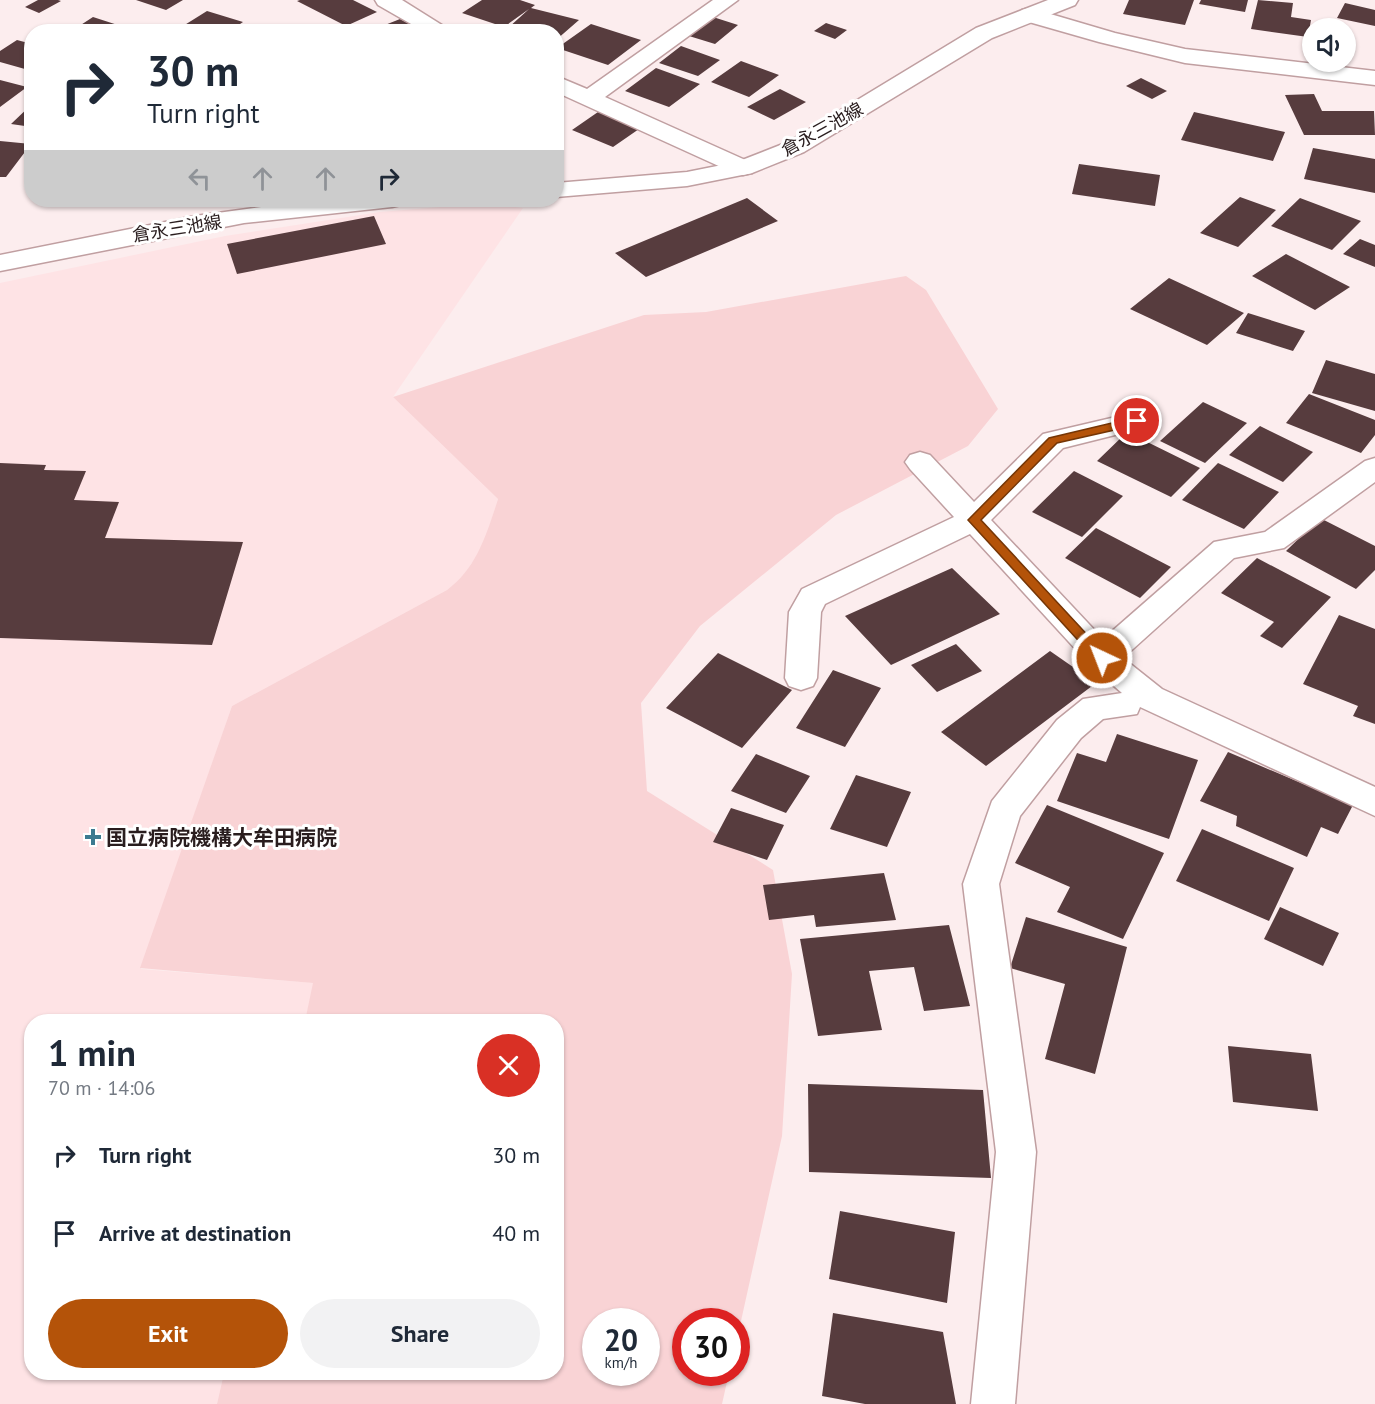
<!DOCTYPE html>
<html lang="en">
<head>
<meta charset="utf-8">
<style>
	body { margin:0; font-family:"PT Sans","Noto Sans JP",sans-serif; background:#f2f2f3; color:#1f2937; height:100vh; display:flex; flex-direction:column; font-size:22px; white-space:nowrap }
	* { box-sizing:border-box; margin:0 }
	p { font-size:20px; color:#747a83 }
	.icon { flex:none; width:33px; height:33px; fill:none; stroke:currentColor; stroke-width:2; stroke-linecap:round; stroke-linejoin:round }
	.map { position:relative; flex:1; overflow:hidden }
	.side { position:absolute; left:24px; top:1014px; width:540px; height:366px; display:flex; flex-direction:column; background:#fff; border-radius:24px; box-shadow:0 2px 4px #0004 }
	.side>* { flex:none }
	.guide { position:absolute; left:24px; top:24px; width:540px; height:183px; border-radius:24px; box-shadow:0 2px 4px #0004; background:#fff; color:#1f2937; overflow:hidden }
	.buttons { position:absolute; left:1302px; top:18px; display:grid; gap:12px }
	.buttons a { display:grid; place-items:center; width:54px; height:54px; border-radius:50%; background:#fff; box-shadow:0 2px 4px #0004; font-size:30px }
	.speed { position:absolute; left:582px; top:1308px; display:flex; gap:12px; font-size:30px; font-weight:700; text-align:center }
	.speed>* { display:grid; place-content:center; width:78px; height:78px; border-radius:50%; background:#fff; box-shadow:0 2px 4px #0004; line-height:1 }
	.speed small { font-size:15px; font-weight:400 }
	.speed .limit { border:9px solid #d22; background:#fff; color:#111 }
	.pin { position:absolute; display:grid; place-items:center; width:51px; height:51px; color:#fff; margin:-26px; border:3px solid #fff; border-radius:50%; box-shadow:0 2px 6px #0007 }
	.me { position:absolute; width:66px; margin:-33px; rotate:317deg; stroke-linejoin:round; filter:drop-shadow(0 0 4px #0008) }
	.turn { display:flex; align-items:center; gap:21px; height:126px; padding:0 24px; font-size:27px }
	.turn .icon { width:78px; height:78px; stroke-width:2.5 }
	.turn b { display:block; font-size:42px; line-height:51px }
	.lanes { display:flex; align-items:center; height:57px; padding:0 24px; background:#0003; justify-content:center; gap:30px; direction:ltr }
	.lanes .off { opacity:.35 }
	.round { display:grid; place-items:center; flex:none; width:63px; height:63px; border-radius:32px; background:#f2f2f3 }
	.summary { display:flex; align-items:center; justify-content:space-between; height:102px; padding:0 24px }
	h1 { font-size:36px; font-weight:800; line-height:45px }
	.primary-button { display:flex; gap:12px; margin-top:auto; padding:12px 24px }
	.primary-button a { flex:1; height:69px; border-radius:36px; background:#b45309; color:#fff; font-size:24px; font-weight:800; line-height:69px; text-align:center }
	.primary-button a+a { background:#f2f2f3; color:#1f2937 }
	ul { padding:0; list-style:none }
	li { display:flex; align-items:center; gap:18px; height:78px; padding:0 24px }
	li div { flex:1 }
	li b { display:block; font-size:22px }
	li em { font-style:normal }
	.map>svg:first-child { display:block }
	.built { fill:#fee3e5 }
	.green { fill:#f9d3d5; fill-rule:evenodd }
	.building { fill:#573c3e }
	.lines { fill:none; stroke-linecap:round; stroke-linejoin:round }
	.minor-casing { stroke:#c09fa1; stroke-width:3 }
	.tertiary-casing { stroke:#c09fa1; stroke-width:3 }
	.secondary-casing { stroke:#c09fa1; stroke-width:3 }
	.minor { fill:#fff; fill-rule:evenodd }
	.tertiary { fill:#fff; fill-rule:evenodd }
	.secondary { fill:#fff; fill-rule:evenodd }
	.route { fill:#b45309; stroke:#753606; stroke-width:1.5 }
	.poi-dot { fill:#3c7a90; stroke:#fff; stroke-width:2 }
	.labels { text-anchor:middle; dominant-baseline:central; stroke-width:6; stroke-linejoin:round; paint-order:stroke }
	.far-street-label { font-size:18px; fill:#291d1e; stroke:#fff }
	.poi-label { font-size:21px; font-weight:bold; fill:#291d1e; stroke:#fff; text-anchor:start }
</style>
</head>
<body>
<div class="map">
<svg width="1375" height="1404" viewBox="0 0 1375 1404">
	<rect width="100%" height="100%" fill="#fcedee"/>
	<path class="built" d="M487,203L523,208L393,397L498,499L483,547L460,580L447,590L232,706L141,969L314,983L305,1021L32,1022V1372L224,1373L217,1404H0V283L225,236L380,212Z"/>
	<path class="green" d="M906,276L926,290L998,409L968,446L836,515L700,626L641,703L647,791L773,870L792,974L782,1136L737,1339L736,1322H686V1372L729,1373L722,1404H217L224,1373L556,1372V1022L305,1021L313,983L140,968L232,706L447,590C477,568 487,533 498,499L393,397L644,315L706,312ZM596,1322H646V1372H596Z"/>
	<path class="building" d="M38,0H58L61,1L39,13L25,7Z
		M136,0H183L166,10Z
		M300,0H353L377,12L346,26L297,1Z
		M482,0H520L535,5L531,8L579,20L556,40V32H524L508,28L529,9L504,27L462,13Z
		M1129,0H1194L1185,25L1123,14Z
		M1201,0H1248L1245,12L1199,4Z
		M1258,0L1293,3L1291,17L1311,20L1308,37L1251,29Z
		M1345,3L1375,10V26L1337,18Z
		M207,11L243,22L228,32H200L183,26Z
		M93,17L130,29L126,32H70Z
		M713,17L738,25L715,44L689,36Z
		M400,19L420,29L380,32L375,29Z
		M826,23L847,30L835,39L814,31Z
		M591,24L641,40L608,65L557,48Z
		M17,40L32,44V71L0,62V51Z
		M681,46L720,60L698,76L659,63Z
		M741,61L779,75L749,97L711,82Z
		M656,68L700,84L669,107L625,91Z
		M1141,78L1167,91L1152,99L1126,86Z
		M0,80L27,87L0,107Z
		M780,89L806,102L774,120L747,107Z
		M1314,94L1322,111H1374L1375,135H1304L1285,95Z
		M32,104V127L11,124Z
		M598,112L639,129L613,147L572,130Z
		M1194,112L1285,132L1273,161L1181,140Z
		M0,141L31,144L6,177H0Z
		M1313,148L1375,159V193L1304,179Z
		M1079,164L1160,175L1155,206L1072,194Z
		M1240,197L1276,210L1238,247L1200,233Z
		M747,198L778,221L646,277L615,253Z
		M1300,198L1361,221L1332,250L1271,226Z
		M374,216L386,244L237,274L227,244Z
		M1360,239L1375,245V267L1343,254Z
		M1286,254L1350,287L1315,310L1252,276Z
		M1169,278L1244,313L1207,345L1130,309Z
		M1248,313L1305,331L1293,351L1236,333Z
		M1326,360L1375,374V411L1312,393Z
		M1309,394L1375,420V435L1361,453L1286,423Z
		M1203,402L1247,423L1205,463L1160,441Z
		M1260,426L1313,452L1283,482L1229,455Z
		M1127,432L1200,468L1171,497L1097,461Z
		M0,463L46,465L44,470L86,471L74,500L119,502L105,538L243,542L212,645L0,638Z
		M1218,463L1279,492L1244,529L1182,500Z
		M1074,471L1123,496L1082,537L1032,512Z
		M1320,518L1375,546V570L1356,589L1286,551Z
		M1096,528L1171,567L1140,598L1065,558Z
		M1257,558L1331,597L1282,648L1260,636L1274,622L1221,593Z
		M952,568L1000,614L891,665L845,616Z
		M1339,615L1375,629V724L1353,716L1358,706L1303,684Z
		M956,644L982,671L937,692L911,665Z
		M1050,651L1096,683L986,766L941,732Z
		M718,653L792,690L742,748L666,708Z
		M833,670L881,688L845,747L796,728Z
		M1117,734L1198,760L1169,839L1057,801L1077,753L1106,762Z
		M1228,752L1353,805L1338,834L1321,827L1307,857L1236,826L1237,816L1200,801Z
		M756,754L810,776L786,813L731,791Z
		M856,775L911,792L887,847L830,829Z
		M1047,805L1164,853L1123,939L1057,912L1070,887L1015,863Z
		M731,808L784,825L767,860L713,842Z
		M1202,829L1294,868L1269,921L1176,881Z
		M884,873L896,920L816,927L814,915L769,920L763,885Z
		M1280,907L1339,933L1323,966L1264,939Z
		M1026,917L1127,947L1095,1074L1045,1059L1065,984L1010,968Z
		M949,925L970,1006L924,1011L914,967L869,971L882,1030L818,1036L800,939Z
		M1228,1046L1311,1054L1318,1111L1233,1102Z
		M808,1084L983,1090L991,1178L809,1172Z
		M840,1211L955,1232L947,1303L829,1279Z
		M833,1313L943,1332L956,1404H865L822,1396Z"/>
	<g class="lines">
		<g class="minor-casing">
			<path id="minor" d="M375,0H402L453,32H425L378,5Z
				M713,0H738L605,97L752,163L755,168L752,173L743,175L734,173L556,92V76L587,89Z
				M1137,412L1147,415L1151,421L1147,427L1063,448L991,520L1103,639L1214,542L1265,532L1365,461L1375,458V482L1284,548L1234,558L1123,658L1162,689L1375,787V816L1140,707L1137,714L1103,719L1081,738L1020,816L999,884L1036,1152L1015,1404H971L996,1152L963,884L992,801L1057,720L1083,699L1122,693L1091,666L970,534L825,604L821,612L817,678L813,686L801,690L789,686L785,678L789,612L802,589L954,517L910,469L905,462L910,455L920,452L930,455L974,502L1043,434Z"/>
		</g>
		<g class="tertiary-casing">
			<path id="tertiary" d="M1030,8L1115,33L1185,49L1375,71V85L1185,63L1099,42L1022,20L1019,15L1022,10Z"/>
		</g>
		<g class="secondary-casing">
			<path id="secondary" d="M1048,0H1078L1075,5L992,38L804,152L752,173L687,186L556,197V183L687,172L737,162L788,142L976,28Z
				M312,200H404L401,205L392,207L244,223L0,271V255L195,216Z"/>
		</g>
		<use href="#minor" class="minor"/>
		<use href="#tertiary" class="tertiary"/>
		<use href="#secondary" class="secondary"/>
	</g>
	<path class="route" d="M1137,417L1143,421L1141,424L1057,443L981,520L1106,655V661H1097L968,520L1049,438Z"/>
	<path class="poi-dot" d="M90 828h6v6h6v6h-6v6h-6v-6h-6v-6h6z"/>
	<g class="labels">
		<g class="far-street-label">
			<text transform="translate(822 129) rotate(-29)">倉永三池線</text>
			<text transform="translate(177 228) rotate(-9)">倉永三池線</text>
		</g>
		<g class="poi-label">
			<text x="106" y="837">国立病院機構大牟田病院</text>
		</g>
	</g>
</svg>
<div class="buttons">
<a><svg class="icon" aria-label="sound" viewBox="0 0 24 24"><path d="M4 9h4l5-4v14l-5-4H4zM17 9q2 3 0 6"/></svg></a>
</div>
<div class="speed"><div>20<small>km/h</small></div><div class="limit">30</div></div>
<div class="pin" style="left:1137px;top:421px;background:#d93025"><svg class="icon" aria-label="arrive" viewBox="0 0 24 24"><path d="M6 21V4h12l-3 4 3 4H6"/></svg></div>
<svg class="me" style="left:1102px;top:658px" viewBox="-20 -20 40 40"><circle r="17" fill="#b45309" stroke="#fff" stroke-width="3"/><path d="M0-11L8 9 0 5-8 9z" fill="#fff"/></svg>
<div class="guide">
<div class="turn"><svg class="icon" aria-label="right" viewBox="0 0 24 24"><path d="M7 20v-9h11M14 6l5 5-5 5"/></svg><div><b>30 m</b>Turn right</div></div>
<div class="lanes"><svg class="icon off" aria-label="left" viewBox="0 0 24 24"><path d="M17 20v-9H6M10 6l-5 5 5 5"/></svg><svg class="icon off" aria-label="ahead" viewBox="0 0 24 24"><path d="M12 20V5M6 11l6-6 6 6"/></svg><svg class="icon off" aria-label="ahead" viewBox="0 0 24 24"><path d="M12 20V5M6 11l6-6 6 6"/></svg><svg class="icon" aria-label="right" viewBox="0 0 24 24"><path d="M7 20v-9h11M14 6l5 5-5 5"/></svg></div>
</div>
<section class="side">
<div class="summary"><div><h1>1 min</h1><p>70 m · 14:06</p></div><a class="round" style="background:#d93025;color:#fff"><svg class="icon" aria-label="close" viewBox="0 0 24 24"><path d="M6 6l12 12M18 6L6 18"/></svg></a></div>
<ul>
<li><svg class="icon" aria-label="right" viewBox="0 0 24 24"><path d="M7 20v-9h11M14 6l5 5-5 5"/></svg><div><b>Turn right</b></div><em>30 m</em></li>
<li><svg class="icon" aria-label="arrive" viewBox="0 0 24 24"><path d="M6 21V4h12l-3 4 3 4H6"/></svg><div><b>Arrive at destination</b></div><em>40 m</em></li>
</ul>
<div class="primary-button"><a>Exit</a><a>Share</a></div>
</section>
</div>
</body>
</html>
